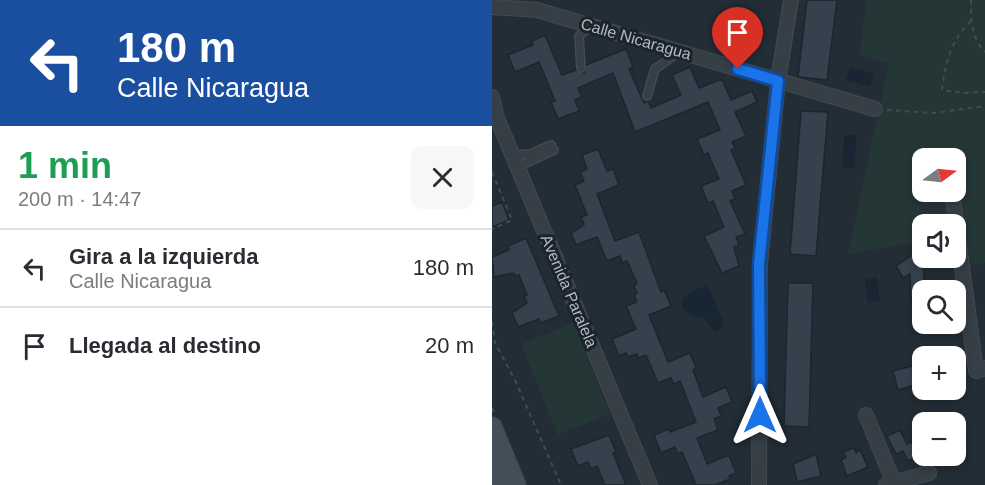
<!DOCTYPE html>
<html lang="es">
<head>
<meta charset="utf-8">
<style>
	body { margin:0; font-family:Arial,sans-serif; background:#f7f7f7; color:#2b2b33; height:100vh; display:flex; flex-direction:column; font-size:22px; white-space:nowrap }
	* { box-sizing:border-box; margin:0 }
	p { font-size:20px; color:#7c7c81 }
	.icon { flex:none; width:33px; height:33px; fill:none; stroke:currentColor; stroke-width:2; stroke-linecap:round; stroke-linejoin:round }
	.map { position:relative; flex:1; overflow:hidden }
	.sheet { display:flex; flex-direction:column; background:#fff; width:492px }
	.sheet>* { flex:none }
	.banner { background:#1a4fa0; color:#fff; overflow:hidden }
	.needle { width:39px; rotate:75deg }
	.tools { position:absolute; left:420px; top:148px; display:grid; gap:12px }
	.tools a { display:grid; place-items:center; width:54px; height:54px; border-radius:12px; background:#fff; box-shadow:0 3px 9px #0003; font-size:30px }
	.pin { position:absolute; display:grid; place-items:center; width:51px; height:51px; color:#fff; margin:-62px -26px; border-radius:50% 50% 50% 0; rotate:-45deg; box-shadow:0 0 6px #0007 }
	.pin .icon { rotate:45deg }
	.me { position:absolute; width:66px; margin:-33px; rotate:0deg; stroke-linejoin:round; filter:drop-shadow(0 0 4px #0008) }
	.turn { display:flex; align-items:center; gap:21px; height:126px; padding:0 18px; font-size:27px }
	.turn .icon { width:78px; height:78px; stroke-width:2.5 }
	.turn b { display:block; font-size:42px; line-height:51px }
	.round { display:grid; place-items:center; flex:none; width:63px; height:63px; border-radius:12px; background:#f7f7f7 }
	.headline { display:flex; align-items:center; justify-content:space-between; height:102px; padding:0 18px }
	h1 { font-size:36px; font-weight:700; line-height:45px; color:#1e9e55 }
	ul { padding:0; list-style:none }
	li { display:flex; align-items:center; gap:18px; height:78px; padding:0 18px; border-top:2px solid #e1e1e2 }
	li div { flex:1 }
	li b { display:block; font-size:22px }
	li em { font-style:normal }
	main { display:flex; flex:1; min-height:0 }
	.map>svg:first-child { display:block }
	.green { fill:#253637 }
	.water { fill:#182532 }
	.building { fill:#35414c; stroke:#1d252d; stroke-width:1.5 }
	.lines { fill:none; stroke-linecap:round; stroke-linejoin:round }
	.lane-casing { stroke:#424a53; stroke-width:10 }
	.street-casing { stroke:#424a53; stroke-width:16 }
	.secondary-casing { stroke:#424a53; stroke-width:21 }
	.path { stroke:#3d4f4f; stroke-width:2; stroke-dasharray:4.5 4.5; stroke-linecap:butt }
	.lane { stroke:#363e46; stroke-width:7 }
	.street { stroke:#363e46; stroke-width:14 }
	.secondary { stroke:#444e59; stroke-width:18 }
	.route-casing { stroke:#114b97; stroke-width:15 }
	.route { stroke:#1a73e8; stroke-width:10 }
	.labels { text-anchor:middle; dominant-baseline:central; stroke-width:6; stroke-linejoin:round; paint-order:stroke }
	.street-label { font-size:16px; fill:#b1b9c3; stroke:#1b232b }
</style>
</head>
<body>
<main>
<section class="sheet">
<div class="banner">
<div class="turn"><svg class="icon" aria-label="left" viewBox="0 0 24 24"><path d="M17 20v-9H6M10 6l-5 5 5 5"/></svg><div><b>180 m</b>Calle Nicaragua</div></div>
</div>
<div class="headline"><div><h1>1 min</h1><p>200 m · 14:47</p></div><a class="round"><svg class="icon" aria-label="close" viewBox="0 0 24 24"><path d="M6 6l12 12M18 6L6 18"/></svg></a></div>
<ul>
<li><svg class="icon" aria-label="left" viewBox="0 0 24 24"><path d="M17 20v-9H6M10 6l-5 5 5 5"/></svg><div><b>Gira a la izquierda</b><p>Calle Nicaragua</p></div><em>180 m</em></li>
<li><svg class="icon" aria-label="arrive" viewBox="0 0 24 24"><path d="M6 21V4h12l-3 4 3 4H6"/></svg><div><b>Llegada al destino</b></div><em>20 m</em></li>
</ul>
</section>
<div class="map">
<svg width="493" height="485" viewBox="0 0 493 485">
	<rect width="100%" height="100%" fill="#232d36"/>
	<path class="green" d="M374,0H493V263L477,266L466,194C477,186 476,171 464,165V159H430V192H447L452,195L456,225H430V241L356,254L397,63L368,55Z
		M81,323L118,414L66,435L29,344Z"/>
	<path class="water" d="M358,67L382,74L378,87L354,80Z
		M352,135H364L363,168L351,167Z
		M385,277L388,301L376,303L373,279Z
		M213,286L217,288L232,324L227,330L223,331L211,318L199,315L190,308C188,294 202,291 213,286Z"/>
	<path class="building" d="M315,0H345L335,80L306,77Z
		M53,35L70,75L84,70L92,73L94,65L134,49L141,67L137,69L147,92L152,103L156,101L159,108L189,95L180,75L198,67L207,88L230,79L239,100L260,91L265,102L243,112L254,136L240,142L243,148L239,150L254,185L240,191L243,199L238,201L253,234L244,237L247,245L242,247L247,266L230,273L212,236L232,227L221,201L216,203L209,186L227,179L216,153L212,155L205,139L228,130L216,102L143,132L121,73L86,88L90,97L83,100L87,111L66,119L59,102L63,101L47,62L23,72L16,55L41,45L40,41Z
		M309,111L336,112L324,256L298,254Z
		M106,149L115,171L121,169L127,185L105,194L123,241L147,232L169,292L172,290L179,306L157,315L176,362L198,353L204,368L201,370L211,397L234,387L240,402L226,408L229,416L222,419L226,430L205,438L215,464L237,455L244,473L237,476L238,479L223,485H204L190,452L186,454L183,447L169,453L162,435L177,429L178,432L204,422L188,381L182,384L179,378L166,383L154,355L146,358L145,354L136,357L134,353L127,356L120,339L144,329L134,306L145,302L142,295L145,293L142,286L145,283L135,261L130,263L128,256L115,261L105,237L84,245L79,233L92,225L89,217L95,215L83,185L92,181L88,172L95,169L90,155Z
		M10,202L17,220L0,227V206Z
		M34,238L67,316L49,323L47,319L26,327L20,313L35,303L32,296L35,295L27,275L23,276L22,273L2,277L0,257L17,250L16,246Z
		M428,250L437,264L431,265L433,291H430V300L419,302L418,274L411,278L404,266Z
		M296,283H321L317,427L292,426Z
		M424,365L429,383L406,390L401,371Z
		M408,430L415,444L419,441L426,457L416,461L411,451L404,454L395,436Z
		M117,435L124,452L121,453L134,485H113L105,466L99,469L96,462L86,466L79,449Z
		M362,448L364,453L368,450L376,467L355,476L349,460L354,457L351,452Z
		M471,449L475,458L457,467L453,458L464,456V453Z
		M324,454L329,476L305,482L301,464Z"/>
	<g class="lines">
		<g class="lane-casing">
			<path id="lane" d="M89,68L87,36L99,26
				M155,96L163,69L187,52
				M21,155L38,154L59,145
				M24,164H32L62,150"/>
		</g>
		<g class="street-casing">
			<path id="street" d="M0,7L45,10L383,109
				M0,97L5,118L158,485
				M460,192L484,371L493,368
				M374,415L402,483
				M267,485L268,264L286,81L299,0
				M394,485L437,473"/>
		</g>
		<g class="secondary-casing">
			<path id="secondary" d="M0,427L24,485
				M0,465L8,485"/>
		</g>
		<path class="path" d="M479,0C479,18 479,38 493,52
			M479,21C459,40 453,63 450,90L472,93L493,92
			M395,110L442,113L493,106
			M0,172L20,220L0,229
			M0,322L3,343L23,380L69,485
			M0,408L2,413"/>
		<use href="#lane" class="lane"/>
		<use href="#street" class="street"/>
		<use href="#secondary" class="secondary"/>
	</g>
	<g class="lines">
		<g class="route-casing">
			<path id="route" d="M246,69L286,81L267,264L268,415"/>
		</g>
		<use href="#route" class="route"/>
	</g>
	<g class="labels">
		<g class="street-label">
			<text transform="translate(144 39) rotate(16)">Calle Nicaragua</text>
			<text transform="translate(77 291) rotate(67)">Avenida Paralela</text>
		</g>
	</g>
</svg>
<div class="tools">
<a><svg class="needle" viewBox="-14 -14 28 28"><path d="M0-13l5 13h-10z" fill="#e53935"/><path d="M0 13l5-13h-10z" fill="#7c7c81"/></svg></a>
<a><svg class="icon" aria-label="sound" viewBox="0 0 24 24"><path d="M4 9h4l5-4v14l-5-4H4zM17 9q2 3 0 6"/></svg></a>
<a><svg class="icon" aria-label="search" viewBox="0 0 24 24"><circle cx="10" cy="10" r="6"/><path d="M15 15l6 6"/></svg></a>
<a>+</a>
<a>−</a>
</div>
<div class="pin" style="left:246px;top:69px;background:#d93025"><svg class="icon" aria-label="arrive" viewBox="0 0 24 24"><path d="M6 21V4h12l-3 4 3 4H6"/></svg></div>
<svg class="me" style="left:268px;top:415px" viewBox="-20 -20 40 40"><path d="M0-17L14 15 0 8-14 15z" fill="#1a73e8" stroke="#fff" stroke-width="4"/></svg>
</div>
</main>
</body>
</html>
